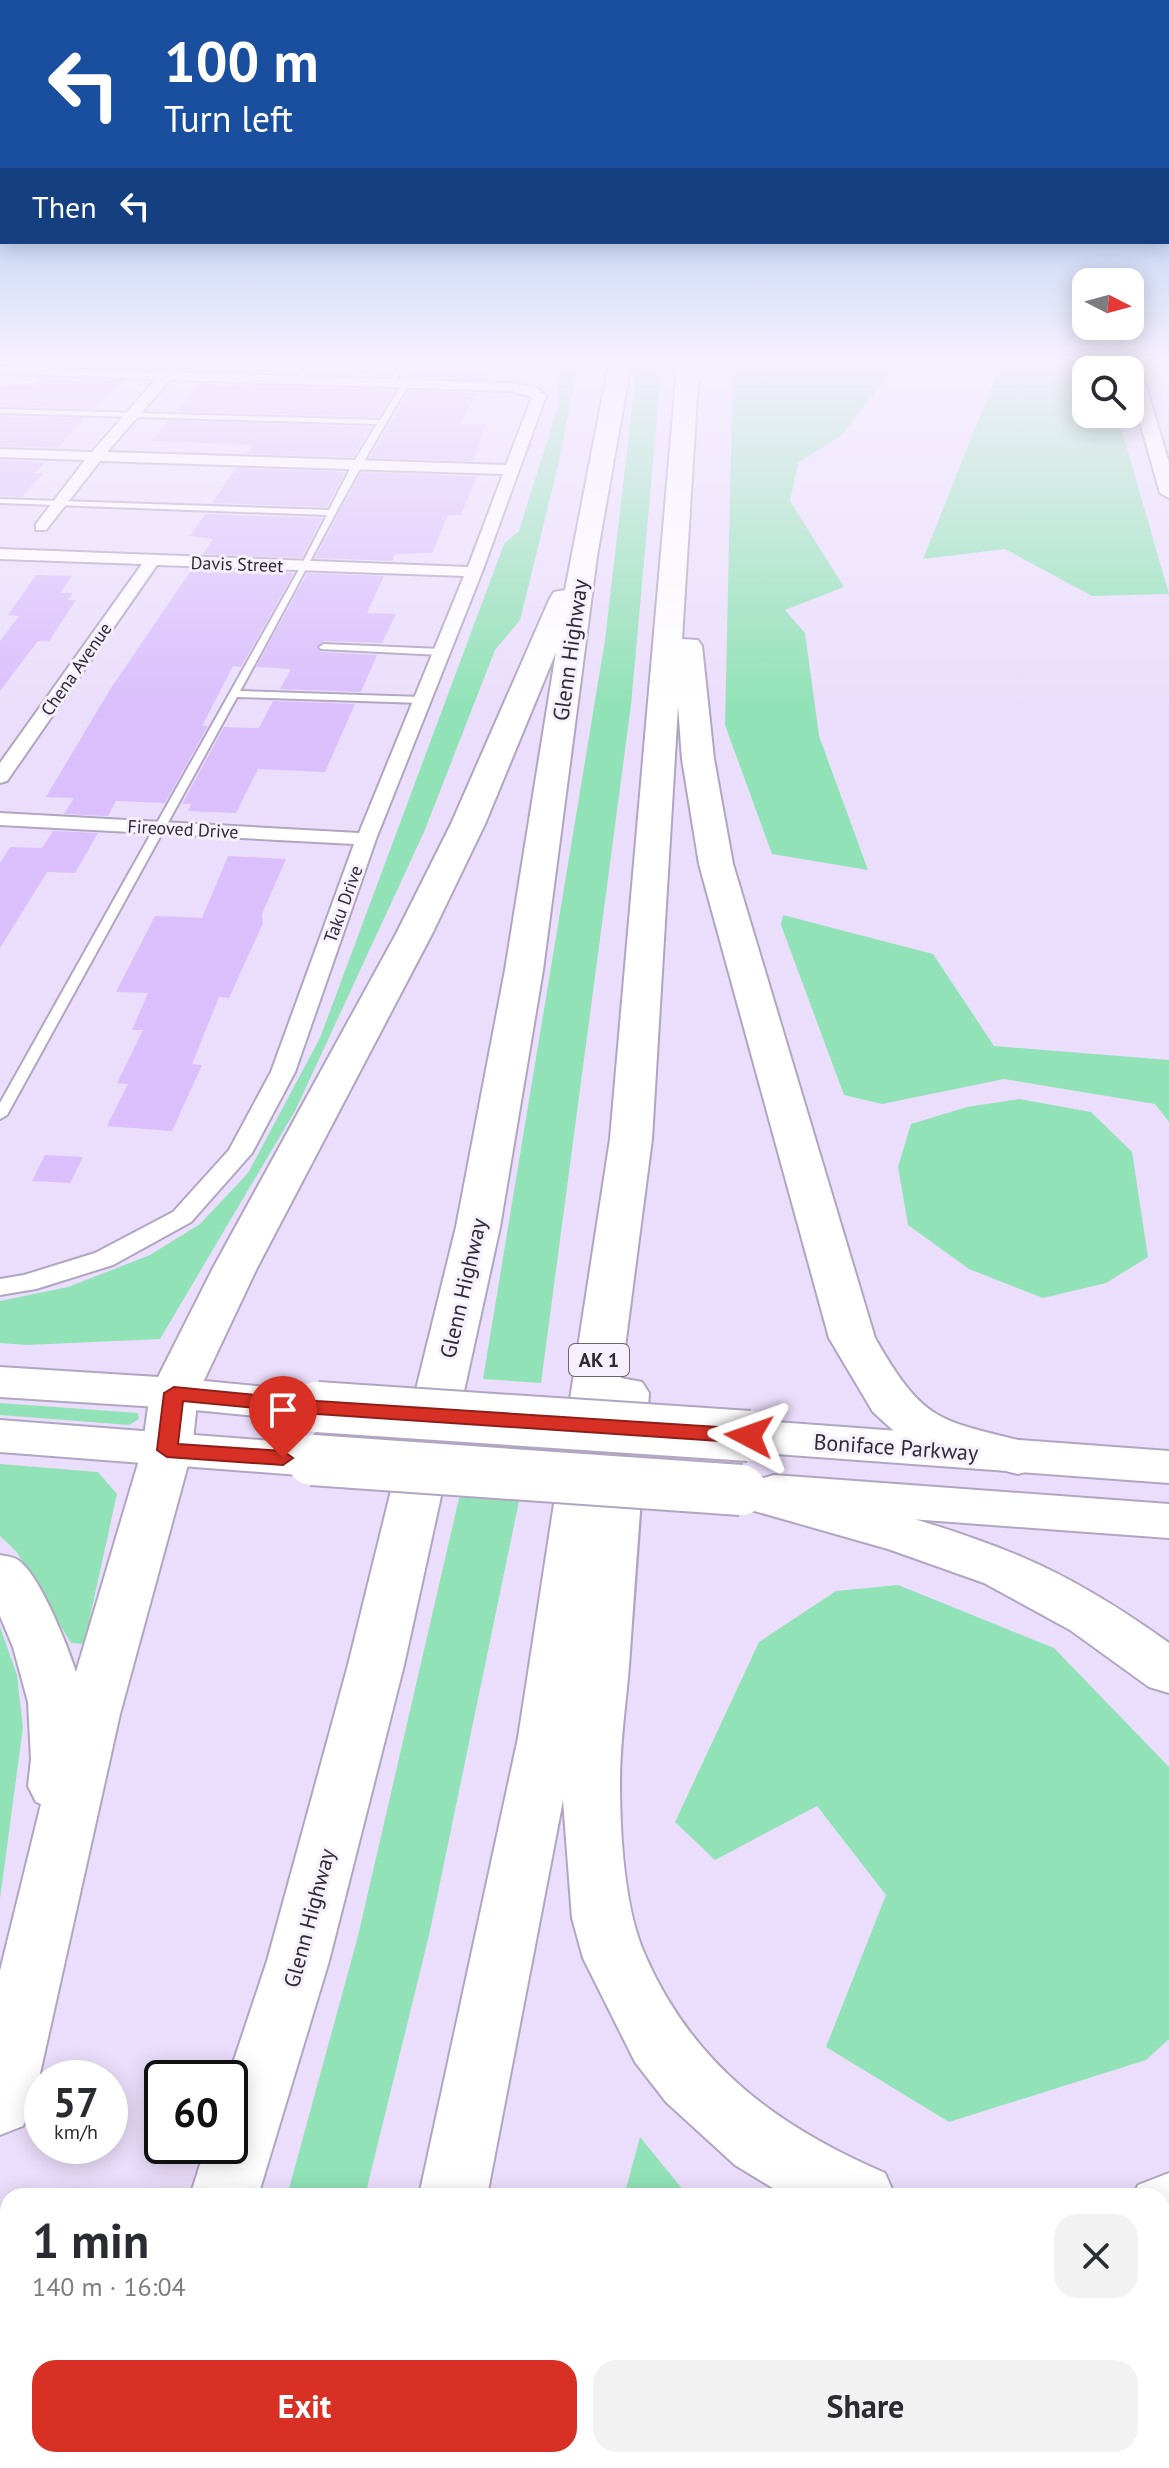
<!DOCTYPE html>
<html lang="en">
<head>
<meta charset="utf-8">
<style>
	body { margin:0; font-family:"PT Sans",sans-serif; background:#f2f2f3; color:#2b2b33; height:100vh; display:flex; flex-direction:column; font-size:30px; white-space:nowrap }
	* { box-sizing:border-box; margin:0 }
	p { font-size:26px; color:#7c7c81 }
	.icon { flex:none; width:44px; height:44px; fill:none; stroke:currentColor; stroke-width:2; stroke-linecap:round; stroke-linejoin:round }
	.map { position:relative; flex:1; overflow:hidden }
	.details { position:absolute; left:0px; top:2188px; width:1170px; height:280px; display:flex; flex-direction:column; background:#fff; border-radius:24px 24px 0 0; box-shadow:0 4px 20px #0003 }
	.details>* { flex:none }
	.banner { position:absolute; left:0px; top:0px; width:1170px; height:244px; box-shadow:0 4px 20px #0003; background:#1a4fa0; color:#fff; overflow:hidden }
	.needle { width:52px; rotate:96deg }
	.tools { position:absolute; left:1072px; top:268px; display:grid; gap:16px }
	.tools a { display:grid; place-items:center; width:72px; height:72px; border-radius:16px; background:#fff; box-shadow:0 4px 20px #0003; font-size:40px }
	.speed { position:absolute; left:24px; top:2060px; display:flex; gap:16px; font-size:40px; font-weight:700; text-align:center }
	.speed>* { display:grid; place-content:center; width:104px; height:104px; border-radius:50%; background:#fff; box-shadow:0 4px 20px #0003; line-height:1 }
	.speed small { font-size:20px; font-weight:400 }
	.speed .limit { border:4px solid #111; border-radius:12px; background:#fff; color:#111 }
	.pin { position:absolute; display:grid; place-items:center; width:68px; height:68px; color:#fff; margin:-82px -34px; border-radius:50% 50% 50% 0; rotate:-45deg; box-shadow:0 0 8px #0007 }
	.pin .icon { rotate:45deg }
	.me { position:absolute; width:88px; margin:-44px; rotate:274deg; stroke-linejoin:round; filter:drop-shadow(0 0 6px #0008) }
	.turn { display:flex; align-items:center; gap:28px; height:168px; padding:0 32px; font-size:36px }
	.turn .icon { width:104px; height:104px; stroke-width:2.5 }
	.turn b { display:block; font-size:56px; line-height:68px }
	.then { display:flex; align-items:center; height:76px; padding:0 32px; background:#0003; gap:16px; font-size:30px }
	.round { display:grid; place-items:center; flex:none; width:84px; height:84px; border-radius:24px; background:#f2f2f3 }
	.summary { display:flex; align-items:center; justify-content:space-between; height:136px; padding:0 32px }
	h1 { font-size:48px; font-weight:700; line-height:60px }
	.primary-button { display:flex; gap:16px; margin-top:auto; padding:16px 32px }
	.primary-button a { flex:1; height:92px; border-radius:24px; background:#d93025; color:#fff; font-size:32px; font-weight:700; line-height:92px; text-align:center }
	.primary-button a+a { background:#f2f2f3; color:#2b2b33 }
	.map>svg:first-child { display:block }
	.green { fill:#91e2b6 }
	.building { fill:#dabffc }
	.lines { fill:none; stroke-linecap:round; stroke-linejoin:round }
	.service-casing { stroke:#b1a5c1; stroke-width:4 }
	.minor-casing { stroke:#b1a5c1; stroke-width:4 }
	.tertiary-casing { stroke:#b1a5c1; stroke-width:4 }
	.primary-casing { stroke:#b1a5c1; stroke-width:4 }
	.motorway-casing { stroke:#b1a5c1; stroke-width:4 }
	.service { fill:#fff; fill-rule:evenodd }
	.minor { fill:#fff; fill-rule:evenodd }
	.tertiary { fill:#fff; fill-rule:evenodd }
	.primary { fill:#fff; fill-rule:evenodd }
	.motorway { fill:#fff; fill-rule:evenodd }
	.primary-bridge-casing { stroke:#b1a5c1; stroke-width:54; stroke-linecap:butt }
	.primary-bridge { stroke:#fff; stroke-width:50 }
	.route { fill:#d93025; stroke:#8d1f18; stroke-width:2 }
	.labels { text-anchor:middle; dominant-baseline:central; stroke-width:6; stroke-linejoin:round; paint-order:stroke }
	.far-street-label { font-size:18px; fill:#2f2a35; stroke:#f5f0fc }
	.shield { fill:#f5f0fc; stroke:#6a6571; stroke-width:2 }
	.shield-label { font-size:20px; font-weight:bold; fill:#2f2a35 }
	.street-label { font-size:22px; fill:#2f2a35; stroke:#f5f0fc }
</style>
</head>
<body>
<div class="map">
<svg width="1169" height="2468" viewBox="0 0 1169 2468">
	<rect width="100%" height="100%" fill="#ebdefc"/>
	<path class="green" d="M558,363H578L559,462L520,620L495,650L424,832L295,1111L160,1339L27,1345L0,1343V1301L68,1287L150,1255L200,1224L248,1173L320,1038L504,544L519,531L558,406Z
		M634,363H662L631,705L541,1383L483,1379L605,640L634,390Z
		M733,363H897L842,435L798,463L790,501L844,587L785,610L805,633L819,736L868,870L772,854L725,725Z
		M1001,363H1102L1104,370H1086V414H1117L1169,594L1092,596L1005,549L923,559Z
		M783,915L933,954L994,1046L1169,1060V1122L1155,1104L1004,1079L882,1104L844,1095L781,925Z
		M1019,1099L1091,1112L1132,1152L1148,1257L1106,1283L1043,1298L969,1269L908,1225L898,1167L911,1124L967,1107Z
		M0,1403L138,1413L139,1419L129,1425L0,1415Z
		M0,1464L98,1472L117,1494L84,1644L71,1643L16,1551L0,1536Z
		M460,1494L519,1501L430,1931L365,2196H287L358,1936Z
		M898,1585L1054,1648L1169,1767V2039L1146,2060L949,2122L826,2047L886,1895L817,1806L715,1860L675,1822L759,1642L836,1591Z
		M0,1627L17,1675L23,1727L0,1899Z
		M640,2137L688,2196H624Z
		M215,2460H301L299,2468H213Z
		M682,2460H958L951,2468H761Z"/>
	<path class="building" d="M38,363H143L137,368Z
		M217,363H305L296,373L211,370Z
		M319,363H399L390,376L310,373Z
		M411,363H494L485,379L402,376Z
		M38,378L124,381L93,409L0,406V385L38,386Z
		M199,384L395,390L378,417L177,411Z
		M409,391L477,393L460,424L486,425L473,461L370,458Z
		M0,416L84,418L58,448L0,446Z
		M168,421L372,427L353,457L246,454L252,445L151,441Z
		M0,460L45,462L35,473H44L22,497L0,496Z
		M236,468L345,472L327,507L212,503Z
		M361,472L467,476H477L461,515H448L432,553L395,554L392,561L315,558Z
		M205,514L322,518L302,558L203,554L213,539L190,536Z
		M192,569L294,573L241,667L233,666L202,726H208L165,803L116,801L108,816L64,814L74,798L46,797L111,688Z
		M307,573L384,576L367,613L396,614L382,643L324,641L316,647L321,652L377,655L361,692L280,689L291,669L256,667Z
		M36,575L72,576L60,593H73L68,600H76L49,641H38L0,691V641L19,616L8,615Z
		M273,701L355,704L325,772L258,769L236,813L188,811L191,804H182L224,727L259,728Z
		M53,831L98,833L75,873L47,872L0,948V863L10,847L42,848Z
		M228,856L286,859L262,914L263,923L229,998L219,997L192,1064L202,1065L172,1131L107,1126L128,1084L117,1083L143,1030H132L148,993L116,992L155,916L202,918Z
		M45,1155L83,1157L70,1183L32,1181Z"/>
	<g class="lines">
		<g class="service-casing">
			<path id="service" d="M309,363H316L299,381H295V379Z
				M402,363H408L392,384H388Z
				M403,383L409,384C348,484 297,589 240,691L422,697L427,700L422,703L237,697L7,1115L0,1119V1103L301,566L327,515L0,503V499L329,510L352,465L377,424L0,413V409L380,420Z
				M324,644L441,649L446,652L441,655L321,649L319,647Z"/>
		</g>
		<g class="minor-casing">
			<path id="minor" d="M172,365L178,369L176,372L512,383L536,387L546,396L482,572L376,839L295,1072L252,1153L191,1222L113,1265L36,1289L0,1295V1279L24,1275L95,1253L173,1212L229,1150L271,1072L354,844L0,825V813L359,833L464,576L157,565L7,781L0,783V763L142,564L0,559V549L468,567L503,474L100,461L46,530H36V524L85,460L0,457V449L92,452L156,379L0,374V366L163,372ZM170,380L512,391L532,397L506,465L107,452Z"/>
		</g>
		<g class="tertiary-casing">
			<path id="tertiary" d="M1123,363H1139L1169,463V498L1160,493L1130,387V370H1125Z"/>
		</g>
		<g class="primary-casing">
			<path id="primary" d="M0,1367L174,1378L317,1392L333,1396L340,1407L333,1418L317,1422L174,1408L0,1397Z
				M0,1420L312,1444L329,1449L336,1460L329,1471L312,1476L0,1452Z
				M749,1420L1169,1451V1483L749,1452L732,1447L726,1436L732,1425Z
				M774,1475L1169,1504V1538L774,1509L757,1504L750,1492L757,1480Z"/>
		</g>
		<g class="motorway-casing">
			<path id="motorway" d="M609,363H631L597,556L543,970L500,1227L404,1665L329,1961L258,2196H190L206,2146H230L228,2078L267,1961L348,1665L456,1227L505,970L556,652L485,824L432,934L257,1268L198,1393L192,1450L120,1714L33,2105L23,2126L0,2135V1971L41,1804L36,1802L28,1786L31,1759L28,1702L13,1647L0,1616V1555C5,1556 14,1557 18,1560C40,1575 68,1647 76,1672L142,1450L150,1393L213,1268L396,934L451,824L550,598L554,592L565,590Z
				M674,363H696L698,380L682,639L698,640L702,646L714,759L733,864L875,1338C927,1429 942,1419 1036,1445L1043,1457L1036,1469L1018,1474L940,1455L906,1442L873,1412L829,1338L699,864L682,759L678,706L652,1139L621,1378L642,1382L649,1393C642,1484 635,1575 629,1666C626,1704 620,1743 620,1781C620,1832 624,1908 645,1955C693,2065 778,2127 885,2173L895,2196H786L735,2165L666,2102L635,2062L583,1958L572,1918L563,1800L487,2196H419L518,1738L610,1139L676,380Z
				M741,1472C835,1498 932,1519 1022,1557C1074,1579 1123,1610 1169,1643V1693L1149,1687L1070,1630L984,1583L888,1549L723,1502L716,1490L723,1478Z
				M1169,2173V2239L1162,2241V2196H1133L1138,2185Z
				M103,2460H179L176,2468H100Z
				M361,2460H437L435,2468H359Z"/>
		</g>
		<use href="#service" class="service"/>
		<use href="#minor" class="minor"/>
		<use href="#tertiary" class="tertiary"/>
		<use href="#primary" class="primary"/>
		<use href="#motorway" class="motorway"/>
		<g class="primary-bridge-casing">
			<path id="primary-bridge" d="M317,1407L749,1436
				M312,1460L741,1490"/>
		</g>
		<use href="#primary-bridge" class="primary-bridge"/>
	</g>
	<linearGradient id="sky" x2="0" y2="1"><stop stop-color="#7eade8"/><stop offset="0.51" stop-color="#f6f0fe"/><stop offset="1" stop-color="#f6f0fe" stop-opacity="0"/></linearGradient>
	<rect width="1169" height="708" fill="url(#sky)"/>
	<path class="route" d="M174,1387L317,1401L749,1429L759,1436L749,1443L317,1414L183,1401L178,1444L283,1451L293,1458L283,1465L167,1457L157,1450L164,1393Z"/>
	<g class="labels">
		<g class="far-street-label">
			<text transform="translate(237 564) rotate(2)">Davis Street</text>
			<text transform="translate(76 669) rotate(-55)">Chena Avenue</text>
			<text transform="translate(183 829) rotate(3)">Fireoved Drive</text>
			<text transform="translate(343 904) rotate(-70)">Taku Drive</text>
		</g>
		<rect class="shield" x="569" y="1344" width="60" height="32" rx="6"/>
		<g class="shield-label">
			<text x="599" y="1360">AK 1</text>
		</g>
		<g class="street-label">
			<text transform="translate(570 650) rotate(-82)">Glenn Highway</text>
			<text transform="translate(463 1288) rotate(-77)">Glenn Highway</text>
			<text transform="translate(896 1447) rotate(4)">Boniface Parkway</text>
			<text transform="translate(309 1918) rotate(-75)">Glenn Highway</text>
		</g>
	</g>
</svg>
<div class="tools">
<a><svg class="needle" viewBox="-14 -14 28 28"><path d="M0-13l5 13h-10z" fill="#e53935"/><path d="M0 13l5-13h-10z" fill="#7c7c81"/></svg></a>
<a><svg class="icon" aria-label="search" viewBox="0 0 24 24"><circle cx="10" cy="10" r="6"/><path d="M15 15l6 6"/></svg></a>
</div>
<div class="speed"><div>57<small>km/h</small></div><div class="limit">60</div></div>
<div class="pin" style="left:283px;top:1458px;background:#d93025"><svg class="icon" aria-label="arrive" viewBox="0 0 24 24"><path d="M6 21V4h12l-3 4 3 4H6"/></svg></div>
<svg class="me" style="left:749px;top:1436px" viewBox="-20 -20 40 40"><path d="M0-17L14 15 0 8-14 15z" fill="#d93025" stroke="#fff" stroke-width="4"/></svg>
<div class="banner">
<div class="turn"><svg class="icon" aria-label="left" viewBox="0 0 24 24"><path d="M17 20v-9H6M10 6l-5 5 5 5"/></svg><div><b>100 m</b>Turn left</div></div>
<div class="then">Then<svg class="icon" aria-label="left" viewBox="0 0 24 24"><path d="M17 20v-9H6M10 6l-5 5 5 5"/></svg></div>
</div>
<section class="details">
<div class="summary"><div><h1>1 min</h1><p>140 m · 16:04</p></div><a class="round"><svg class="icon" aria-label="close" viewBox="0 0 24 24"><path d="M6 6l12 12M18 6L6 18"/></svg></a></div>
<div class="primary-button"><a>Exit</a><a>Share</a></div>
</section>
</div>
</body>
</html>
